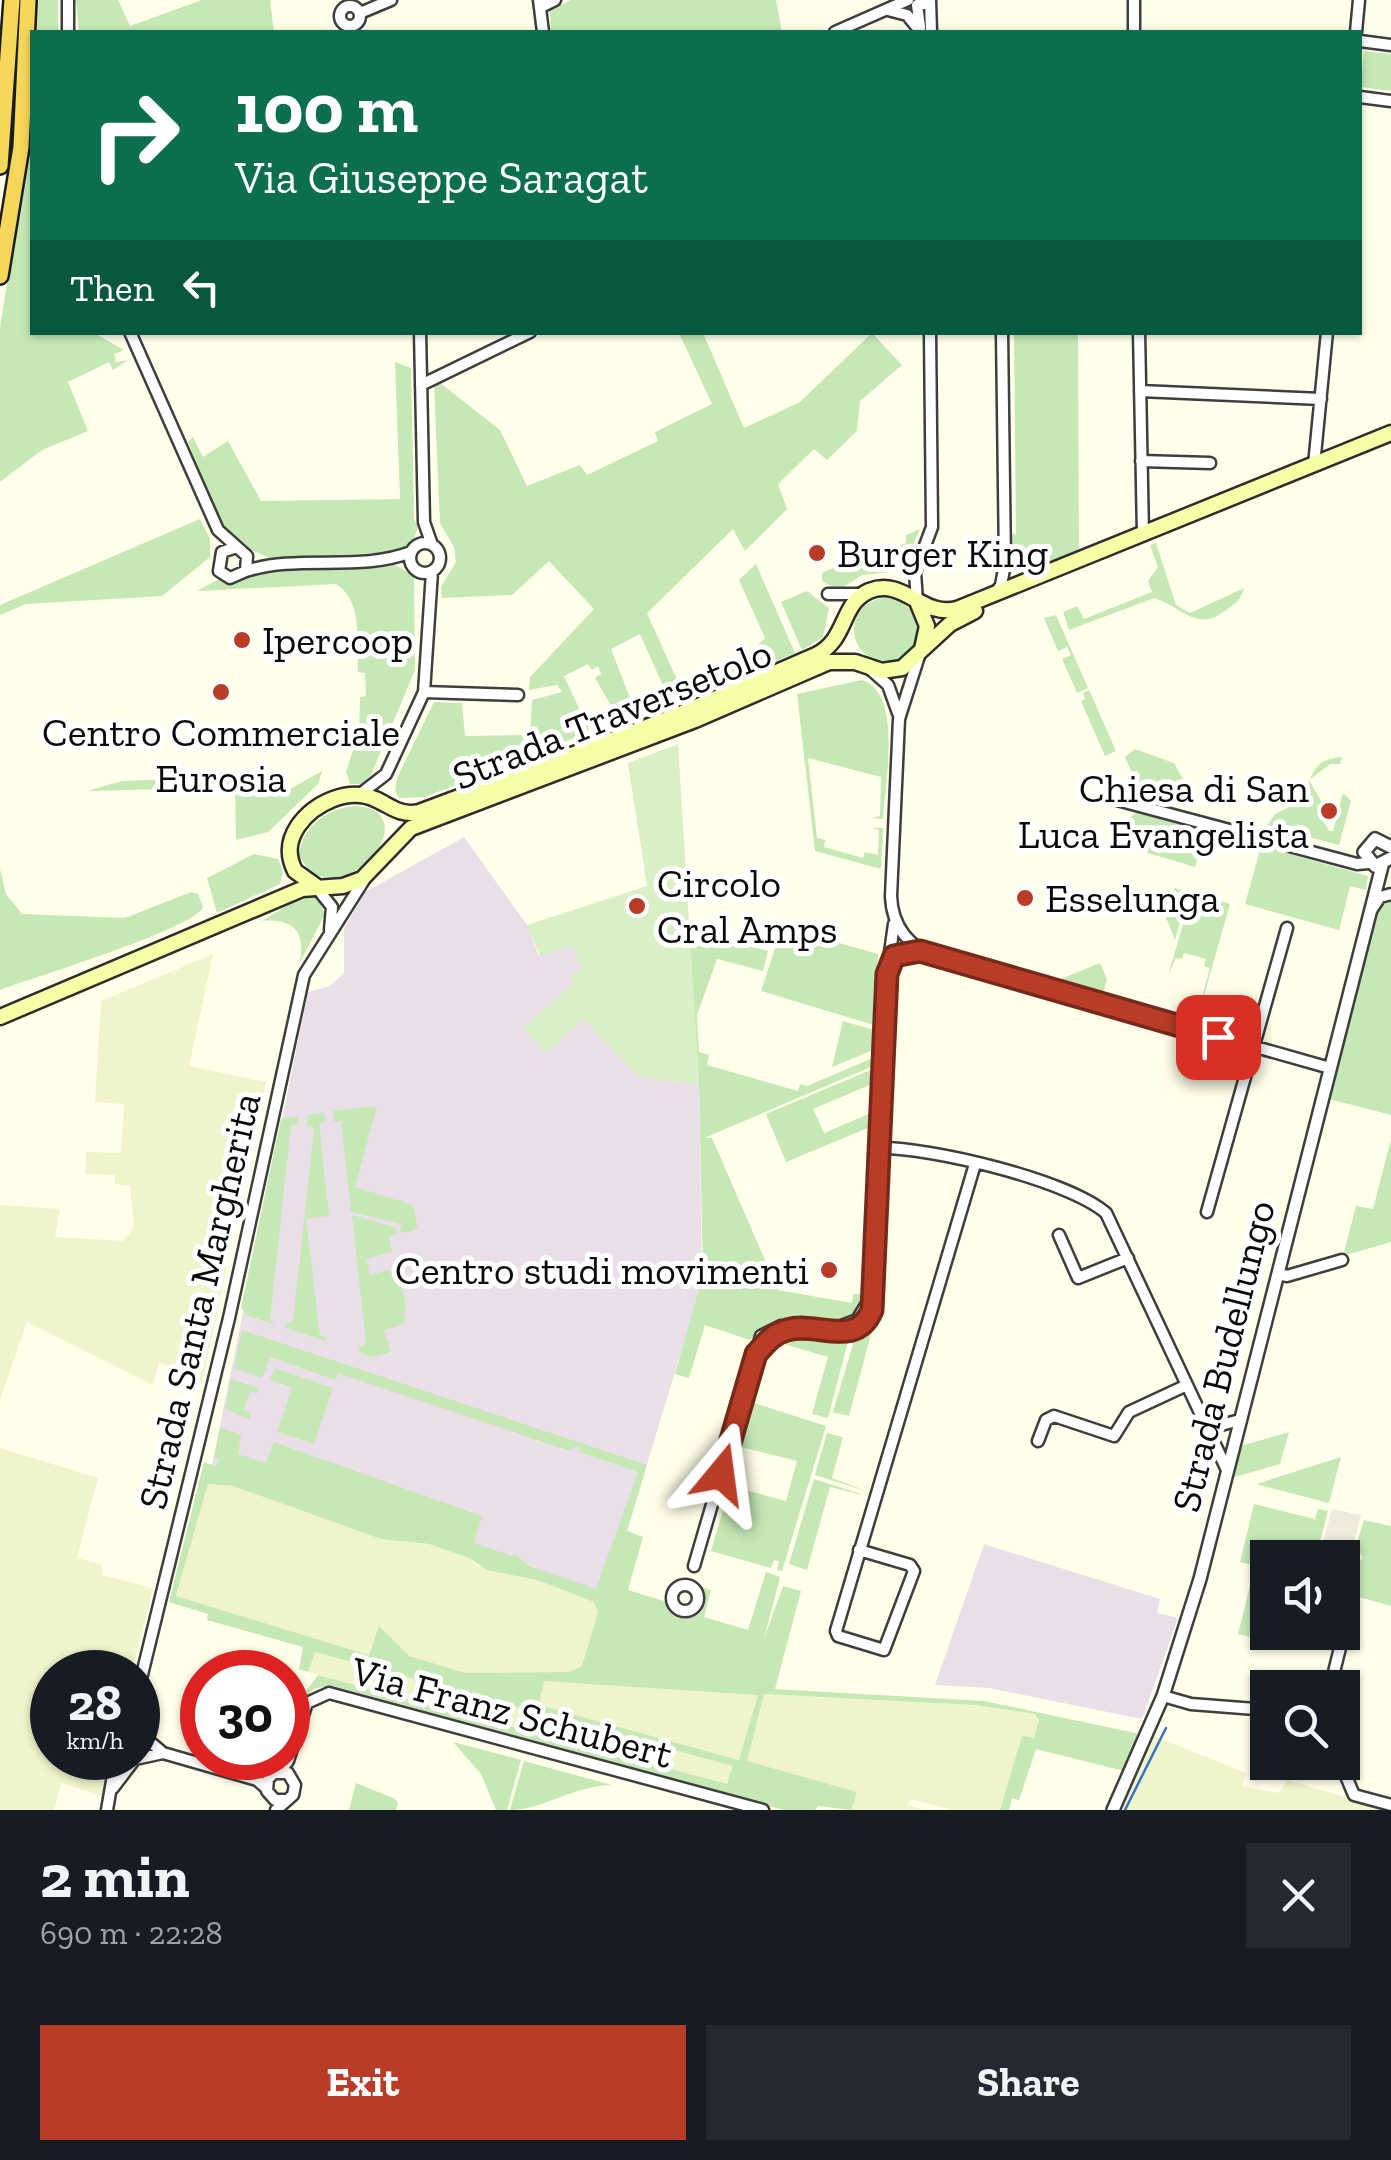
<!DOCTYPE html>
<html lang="en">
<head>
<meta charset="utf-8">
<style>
	body { margin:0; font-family:"Zilla Slab",serif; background:#242831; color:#f1f3f6; height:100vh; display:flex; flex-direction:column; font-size:38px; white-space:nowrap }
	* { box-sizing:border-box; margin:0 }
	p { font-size:32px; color:#9ea1a6 }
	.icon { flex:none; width:55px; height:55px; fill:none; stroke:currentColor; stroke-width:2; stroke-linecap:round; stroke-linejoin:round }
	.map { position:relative; height:1810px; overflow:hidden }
	.sheet { display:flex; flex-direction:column; background:#171b24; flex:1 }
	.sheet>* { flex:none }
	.banner { position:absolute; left:30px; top:30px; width:1332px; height:305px; border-radius:0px; box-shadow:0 2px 8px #0004; background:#0b6e4f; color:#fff; overflow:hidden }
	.tools { position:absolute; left:1250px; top:1540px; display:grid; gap:20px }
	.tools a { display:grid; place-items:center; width:110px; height:110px; border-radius:0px; background:#171b24; box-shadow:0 2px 8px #0004; font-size:50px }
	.speed { position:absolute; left:30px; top:1650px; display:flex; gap:20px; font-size:50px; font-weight:700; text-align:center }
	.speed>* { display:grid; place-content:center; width:130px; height:130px; border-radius:50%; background:#171b24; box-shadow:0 2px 8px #0004; line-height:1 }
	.speed small { font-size:25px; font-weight:400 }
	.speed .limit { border:15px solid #d22; background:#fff; color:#111 }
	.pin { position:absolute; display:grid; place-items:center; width:85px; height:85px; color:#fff; margin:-42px; border-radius:20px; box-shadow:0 5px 15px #0006 }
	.me { position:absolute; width:110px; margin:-55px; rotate:16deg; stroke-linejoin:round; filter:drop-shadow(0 0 8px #0008) }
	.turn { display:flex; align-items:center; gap:35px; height:210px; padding:0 40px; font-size:45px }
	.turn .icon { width:130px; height:130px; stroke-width:2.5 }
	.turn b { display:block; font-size:70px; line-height:85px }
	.then { display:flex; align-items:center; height:95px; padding:0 40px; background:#0003; gap:20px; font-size:38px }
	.round { display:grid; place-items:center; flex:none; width:105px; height:105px; border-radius:0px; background:#242831 }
	.overview { display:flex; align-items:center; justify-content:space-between; height:170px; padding:0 40px }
	h1 { font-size:60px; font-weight:700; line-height:75px }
	.primary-button { display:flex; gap:20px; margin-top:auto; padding:20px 40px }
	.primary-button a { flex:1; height:115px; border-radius:0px; background:#b93d26; color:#fff; font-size:40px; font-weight:700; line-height:115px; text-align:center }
	.primary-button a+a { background:#242831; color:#f1f3f6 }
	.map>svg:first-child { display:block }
	.industrial { fill:#eadfe9 }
	.farmland { fill:#eff4cb }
	.green { fill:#c5e8b5; fill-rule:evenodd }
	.pitch { fill:#d9efc6 }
	.plaza { fill:#edecdb }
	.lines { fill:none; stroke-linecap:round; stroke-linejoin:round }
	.stream { stroke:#3772cb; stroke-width:2.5 }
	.minor-casing { stroke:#3e3e3e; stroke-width:15 }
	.tertiary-casing { stroke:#3e3e3e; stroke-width:16 }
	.secondary-casing { stroke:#2d2d2d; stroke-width:19 }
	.trunk-casing { stroke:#1c1c1c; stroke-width:20 }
	.minor { stroke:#fff; stroke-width:10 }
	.tertiary { stroke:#fff; stroke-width:11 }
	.secondary { stroke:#f6fea6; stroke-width:14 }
	.trunk { stroke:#f5d75b; stroke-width:15 }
	.route-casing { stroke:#782819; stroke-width:25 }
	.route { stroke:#b93d26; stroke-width:18 }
	.poi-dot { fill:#b93d26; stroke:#fff; stroke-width:4 }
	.labels { text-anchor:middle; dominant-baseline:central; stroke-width:10; stroke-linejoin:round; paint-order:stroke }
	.poi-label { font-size:40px; fill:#0b0b0b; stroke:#fff; text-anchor:start }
	.street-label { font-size:40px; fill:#0b0b0b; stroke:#fff }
</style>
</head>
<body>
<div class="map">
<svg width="1391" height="1810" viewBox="0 0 1391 1810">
	<rect width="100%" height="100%" fill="#ffffea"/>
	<path class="industrial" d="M464,837L527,925L539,956L573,946L581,967L546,1053L583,1019L638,1076L699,1085L702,1283L607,1596L212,1465L308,992L330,986L344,973V929L365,892Z
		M984,1544L1160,1599L1157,1613L1178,1618L1142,1719L989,1688L935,1685Z"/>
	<path class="farmland" d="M213,954L189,1066L266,1082L202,1382L159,1362L153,1385L27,1322L0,1399V1205L60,1209L55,1237L123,1241L134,1227L130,1186L115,1184V1175L85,1174L86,1152L121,1153L124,1104L95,1102L101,1001Z
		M0,1448L98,1478L77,1557L102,1565V1575L153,1588L132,1672H52V1758H106L108,1762L102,1796L61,1783L54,1810H0Z
		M208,1484L233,1486L381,1539L429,1544L469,1558L478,1566L537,1580L594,1602L598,1612L582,1666L569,1672L466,1673L409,1656L379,1626L370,1655L176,1596Z
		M314,1651L733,1765L728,1785L308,1672Z
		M544,1681L600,1683L758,1694L740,1760L539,1705Z
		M764,1694L975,1705L1035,1714L1039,1721L1034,1739L1022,1737L1000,1810H953L911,1799L907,1805L925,1810H851L857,1792L746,1762Z
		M1154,1736L1246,1773L1242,1786L1279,1793L1287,1780L1389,1810H1117Z"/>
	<path class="green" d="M37,0H58V32H36Z
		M76,0H118L130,26L202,0H270L274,32H79Z
		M571,0H776L782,32H551L550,10Z
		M1364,51L1391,54V91L1361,87Z
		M32,122V332L94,333L124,350L114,354L116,362L128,360L113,370L109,362L68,382L88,431L42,450L0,482V328Z
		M679,333H703L744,428L800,402L872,333L902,365L860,401L857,431L827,460L814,449L778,484L787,509L745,551L733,529L647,613L682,691L668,697L640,634L611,649L635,711L619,719L595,678L601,674L598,666L592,670L588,664L564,676L590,732L425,797L399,798L395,791L397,778L434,702L462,703L465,736L530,735L532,700L562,692L557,685L529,690L530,677L594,609L549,561L512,595L442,598L441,587L456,562L454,547L440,523L434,384L439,382L500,430L527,486L580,465L587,475L658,441L655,432L712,404Z
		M1014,333H1078L1079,552L1022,573L1012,565V534H1016Z
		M395,362L411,368L414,519L418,527L413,541L397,552L270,558L233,542L222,528L188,442L193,437L203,457L228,441L261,501L400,499Z
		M200,519L210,539V557L162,596L26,604L0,615V605Z
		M920,529L901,571L862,575L839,590L822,581V573L842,564L846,571L906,543V535Z
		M1156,543L1176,605L1190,613L1244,588C1240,601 1235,604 1223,612C1197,632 1180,606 1154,598L1069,630L1063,612L1077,606L1084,619L1152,592L1148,581L1158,567L1150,545Z
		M392,563L414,576L415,670L371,775L361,784H350L346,771L359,733L360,697L366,696L365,673L358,672C356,643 364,601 336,584L197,591L221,578L231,581L272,567Z
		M756,564L795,653L730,681L722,665L731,659L738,665L765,638L739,580Z
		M807,591L829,608L823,637L802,650L781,602Z
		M854 630a32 32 0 1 1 64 0a32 32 0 1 1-64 0Z
		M1056,615L1088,688L1077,693L1062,659L1071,655L1067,647L1058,651L1044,618Z
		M862,680C903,693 885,783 883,819L872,818L880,816L881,777L808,758L817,838L825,840L824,847L863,858L865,852L878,855L879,830L872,828H883L881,869L815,851L797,694Z
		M1089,690L1116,751L1105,756L1081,701L1085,699L1083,693Z
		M1135,749L1174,763L1189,790L1190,803L1140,791L1125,757Z
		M1342,757L1340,764H1330L1309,780L1324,806L1319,813L1329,831H1333L1343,793L1351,801L1339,845L1267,826L1275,814L1303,800C1312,776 1311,759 1342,757Z
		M322,771L318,784L268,832L236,840L235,787L87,791L122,781L233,777L290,789Z
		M354,806C421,807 366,898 310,873L299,855C302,826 327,809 354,806Z
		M1138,811L1205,830L1195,867L1138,850L1125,821Z
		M1261,846L1368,876L1366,890L1350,886L1339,930L1245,904Z
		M254,854L278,859L283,871L280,884L217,913L207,878Z
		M0,869L6,894L22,914L125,918L191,892L198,894L203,907C196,928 32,978 0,990Z
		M1175,888L1188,892L1175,940L1163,910Z
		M1192,893L1230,904L1197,1020L1190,1014L1192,1008L1199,1009L1210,968L1204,966L1206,959L1184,953L1182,959L1176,958L1168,976Z
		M304,895L317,898L325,914L299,964C307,933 294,918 262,921Z
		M1391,901V1115L1329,1099L1380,906Z
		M782,927L878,954L874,1025L761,991Z
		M689,929L768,951L763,971L717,959L697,1015L699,1052L709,1055L707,1065L798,1091L800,1084L807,1086L873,1058V1066L704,1138H712L778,1290L852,1303L853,1294H864L858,1311C829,1337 790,1300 750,1340L705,1325L689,1378L675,1374L703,1275L699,1085Z
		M1100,963L1107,979L1103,993L1058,980Z
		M843,1021L874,1030L873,1050L832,1067Z
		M873,1069L872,1084L813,1109L824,1133L871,1113L870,1127L786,1162L766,1114Z
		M377,1106L355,1187L413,1205L418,1229L400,1233L401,1224L351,1212L341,1121L334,1122L333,1111Z
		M324,1112L326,1122L319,1124L329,1216L306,1219L320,1336L327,1337L325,1341L285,1328L286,1322H293L314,1128L307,1126L308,1115Z
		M299,1116L298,1125H291L270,1320L277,1325L248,1316L241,1308L281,1119Z
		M1391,1139V1242L1343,1256L1356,1206L1373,1209Z
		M352,1215L395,1227L397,1234L389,1236L392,1252L366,1259L370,1275L390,1270C404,1287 408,1303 404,1324L384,1330L391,1352L372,1357L360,1353L359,1346L366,1344Z
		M876,1316L849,1416L833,1412L855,1337Z
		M242,1330L647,1465L627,1531L643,1537L628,1590L664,1601L671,1613L684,1619L703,1607L702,1587L711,1590L704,1617L748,1630L766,1572L780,1577L764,1639L783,1586L801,1591L775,1689L984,1701L1140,1734L1124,1771L1036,1749L1019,1800L1012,1798L1009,1810H1000L1022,1736L1034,1738L1039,1721L1035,1714L975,1705L764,1694L747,1761L857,1792L851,1810L818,1806L815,1810H784L334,1686L315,1688L297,1704L318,1675L727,1784L733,1766L315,1652L308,1672L299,1669L303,1647L207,1620L208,1614L169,1602L204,1462L216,1466L219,1459L214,1457L220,1428L241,1434L238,1454L266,1463L274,1442L482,1516L474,1543L512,1556L514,1553L529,1566L596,1589L638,1472L579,1452L581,1446L567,1450L338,1373L335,1380L270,1357L262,1378L234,1368ZM208,1484L233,1486L381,1539L429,1544L469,1558L487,1570L537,1580L594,1602L598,1612L582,1666L569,1672L466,1673L409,1656L379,1626L369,1655L176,1596ZM544,1681L758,1695L739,1760L539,1705Z
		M786,1337L849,1338L828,1418L812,1414L828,1357L774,1341Z
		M275,1368L333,1388L314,1444L277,1432L292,1388L270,1380Z
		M231,1379L259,1388L257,1393L250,1391L244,1409L251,1413L249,1419L225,1409Z
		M754,1403L826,1426L782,1571L777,1570L779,1561L774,1560L771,1568L711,1551L730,1486L786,1501L797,1461L741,1447Z
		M1289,1432L1280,1464L1228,1479L1234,1448Z
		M827,1433L843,1437L832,1478L869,1492L815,1475Z
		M1341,1457L1329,1503L1256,1484Z
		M814,1479L867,1496L830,1487L807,1570L789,1564Z
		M1254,1504L1315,1519L1318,1509L1328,1511L1316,1557L1268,1558V1632L1298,1633L1294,1648L1238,1634L1255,1566L1240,1562Z
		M1364,1520L1391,1526V1606L1345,1593L1350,1572L1363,1558L1356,1546Z
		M453,1742L521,1760L507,1810H496L481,1774Z
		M524,1761L612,1785C572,1786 543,1810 510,1810Z
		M356,1783L393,1798L398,1802L396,1810H349Z"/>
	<path class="pitch" d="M678,744L699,1085L638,1076L583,1019L546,1053L523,1028L574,982L570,976L581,967L573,946L540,956L527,925L647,886L628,763Z"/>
	<path class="plaza" d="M1332,1509L1361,1515L1353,1546L1361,1560L1347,1569L1343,1587L1342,1558L1319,1557Z"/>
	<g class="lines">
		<path class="stream" d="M1125,1810L1166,1728"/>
		<g class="minor-casing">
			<path id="minor" d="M68,0V32
				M539,0L543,32
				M930,0L931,32
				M1134,0V32
				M340 16a10 10 0 1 1 20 0a10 10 0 1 1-20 0Z
				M541,7L555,0
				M888,10L907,15L921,32
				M360,13L391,0
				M920,27L917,5L924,4
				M835,32L908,0
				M1356,32L1359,0
				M1360,41L1391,45
				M1360,97L1391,101
				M130,332L218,530L247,556L246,571L230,578L219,571L222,552L234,548
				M420,332L424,522L432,545
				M1139,332L1143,535
				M421,385L530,332
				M1140,391L1321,399
				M1141,461L1210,463
				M1314,465L1327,332
				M410 558a15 15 0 1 1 30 0a15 15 0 1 1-30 0Z
				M246,571C299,554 360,572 411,552
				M828,594H862
				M995,594L1001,585L1005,564L1002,332
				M917,602L915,572L932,527L930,332
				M920,653L899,719L891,896C892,926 909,948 937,957L1330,1068
				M871,670L888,685L898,713
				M424,692L518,695
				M359,795L386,774L424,692L432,572
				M1117,800L1357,864L1369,863
				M316,887L332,907L330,930
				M1372,909L1380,897L1391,894
				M894,924L887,974L896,955L921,951
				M879,1148C930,1147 1068,1180 1106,1213L1227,1470
				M1207,1212L1287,928
				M1059,1235L1078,1278L1128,1258
				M1278,1274L1287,1276L1342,1260
				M871,1297L887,974
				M871,1297C877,1322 854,1337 831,1330L857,1320Z
				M781,1326L791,1328L770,1338L756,1354L761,1336Z
				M791,1328L831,1330
				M1200,1413L1217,1426L1240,1420
				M1038,1441L1046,1420L1054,1416L1114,1436L1129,1412L1187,1385
				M859,1550L910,1565L914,1571L884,1650L838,1636L836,1631L975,1164
				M694,1566L756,1354
				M672 1598a13 13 0 1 1 26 0a13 13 0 1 1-26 0Z
				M1330,1688L1352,1600
				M138,1691L229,1318L304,975L364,880
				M1163,1696L1191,1704L1268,1710
				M138,1721L143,1736L162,1752
				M1340,1762L1354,1795L1391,1805
				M279,1772L288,1761L307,1703L329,1693L763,1810
				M113,1788L135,1759L163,1753L257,1780L266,1788
				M107,1810L116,1758
				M276,1810L293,1795L295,1785L288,1773H274L268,1779L267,1791L275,1800H285"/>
		</g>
		<g class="tertiary-casing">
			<path id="tertiary" d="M1391,847L1375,839L1364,852L1375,866L1391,858
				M1113,1810L1163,1696L1200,1579L1382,866"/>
		</g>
		<g class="secondary-casing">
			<path id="secondary" d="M918,604L927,626L922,649
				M316,886L295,871C287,855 288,841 298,826C314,803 348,787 375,799C391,806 400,816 419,812L673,717L816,655C848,639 840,604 869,591C904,577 922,618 957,609L1391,433
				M0,1017L302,889L343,886L362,879L411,828L695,720L829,662H855L882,671L902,668L950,624L975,611"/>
		</g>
		<g class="trunk-casing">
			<path id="trunk" d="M0,166L12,0
				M0,276L21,147L28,0"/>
		</g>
		<use href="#minor" class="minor"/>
		<use href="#tertiary" class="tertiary"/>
		<use href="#secondary" class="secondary"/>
		<use href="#trunk" class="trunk"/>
	</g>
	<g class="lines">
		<g class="route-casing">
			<path id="route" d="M721,1474L756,1354C766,1343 772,1334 787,1330C817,1321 856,1349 872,1310L887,974L894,956L920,951L1218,1037"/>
		</g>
		<use href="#route" class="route"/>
	</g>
	<g class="poi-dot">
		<circle cx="817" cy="553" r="10"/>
		<circle cx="242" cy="640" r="10"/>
		<circle cx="221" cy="692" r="10"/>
		<circle cx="1329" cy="811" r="10"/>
		<circle cx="1025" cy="898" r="10"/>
		<circle cx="637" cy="906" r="10"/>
		<circle cx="829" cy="1270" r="10"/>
	</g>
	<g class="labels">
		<g class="poi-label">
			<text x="837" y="553">Burger King</text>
			<text x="262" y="640">Ipercoop</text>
			<text x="221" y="732" text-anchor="middle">Centro Commerciale<tspan x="221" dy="46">Eurosia</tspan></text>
			<text x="1309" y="788" text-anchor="end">Chiesa di San<tspan x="1309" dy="46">Luca Evangelista</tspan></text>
			<text x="657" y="883">Circolo<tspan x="657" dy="46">Cral Amps</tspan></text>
			<text x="1045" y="898">Esselunga</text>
			<text x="809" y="1270" text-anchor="end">Centro studi movimenti</text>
		</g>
		<g class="street-label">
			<text transform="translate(612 714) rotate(-22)">Strada Traversetolo</text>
			<text transform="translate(199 1301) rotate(-77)">Strada Santa Margherita</text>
			<text transform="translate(1223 1356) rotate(-76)">Strada Budellungo</text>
			<text transform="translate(512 1712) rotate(15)">Via Franz Schubert</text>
		</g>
	</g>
</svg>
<div class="tools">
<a><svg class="icon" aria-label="sound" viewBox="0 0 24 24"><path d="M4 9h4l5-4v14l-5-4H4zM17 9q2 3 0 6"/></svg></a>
<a><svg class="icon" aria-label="search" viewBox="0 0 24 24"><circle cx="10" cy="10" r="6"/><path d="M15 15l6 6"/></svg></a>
</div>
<div class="speed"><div>28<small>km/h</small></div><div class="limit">30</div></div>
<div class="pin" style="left:1218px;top:1037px;background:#d93025"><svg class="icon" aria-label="arrive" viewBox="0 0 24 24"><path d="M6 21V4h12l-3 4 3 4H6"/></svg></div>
<svg class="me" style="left:721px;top:1474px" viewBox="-20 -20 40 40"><path d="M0-17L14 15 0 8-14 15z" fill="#b93d26" stroke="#fff" stroke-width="4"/></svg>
<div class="banner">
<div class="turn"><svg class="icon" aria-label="right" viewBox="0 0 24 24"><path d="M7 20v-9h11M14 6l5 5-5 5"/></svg><div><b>100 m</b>Via Giuseppe Saragat</div></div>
<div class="then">Then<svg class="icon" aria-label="left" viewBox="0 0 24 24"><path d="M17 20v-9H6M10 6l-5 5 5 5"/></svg></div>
</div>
</div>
<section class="sheet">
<div class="overview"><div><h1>2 min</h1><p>690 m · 22:28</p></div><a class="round"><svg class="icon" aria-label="close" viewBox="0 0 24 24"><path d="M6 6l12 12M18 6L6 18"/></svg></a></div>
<div class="primary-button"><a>Exit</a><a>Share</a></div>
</section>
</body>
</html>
